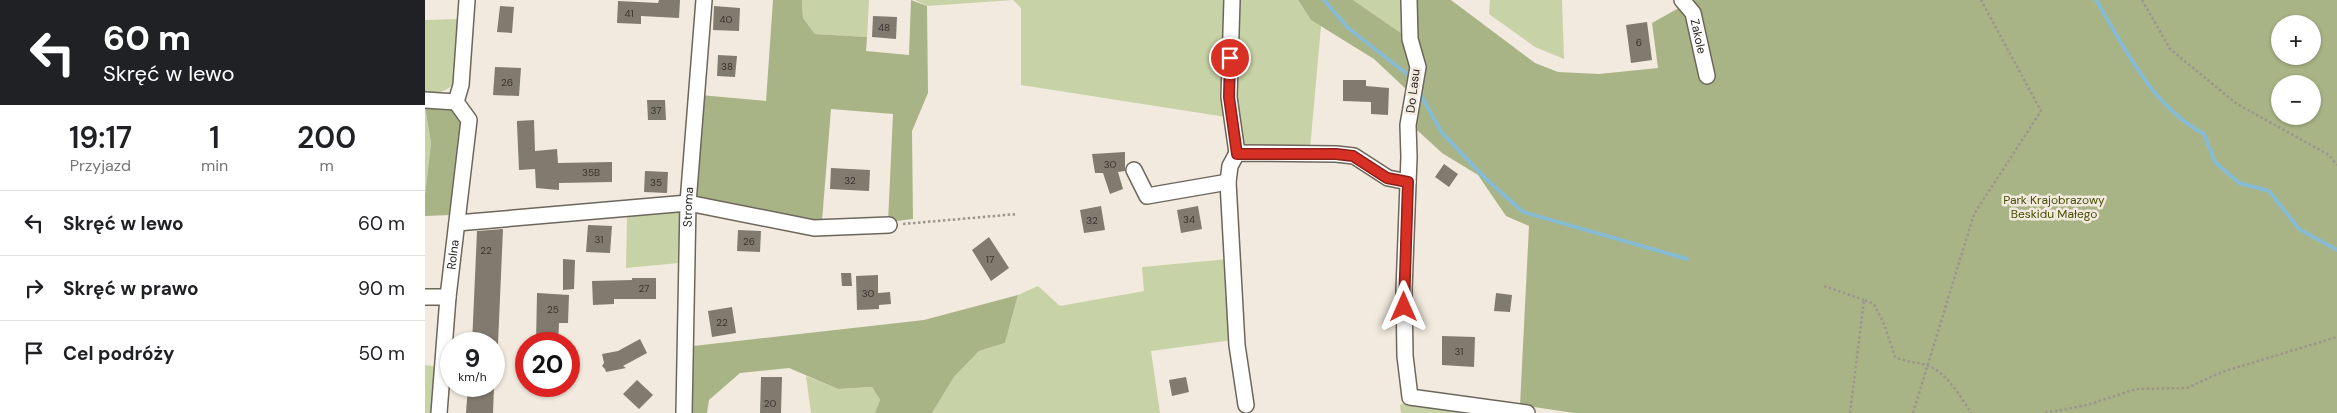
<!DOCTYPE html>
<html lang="pl">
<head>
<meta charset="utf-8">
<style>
	body { margin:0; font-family:"DM Sans",sans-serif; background:#f2f2f2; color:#202124; height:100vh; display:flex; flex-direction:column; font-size:19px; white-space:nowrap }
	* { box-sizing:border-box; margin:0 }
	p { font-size:16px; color:#757577 }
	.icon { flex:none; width:28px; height:28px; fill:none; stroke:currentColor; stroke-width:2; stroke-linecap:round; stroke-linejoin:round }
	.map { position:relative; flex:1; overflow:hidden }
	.details { display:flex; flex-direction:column; background:#fff; width:425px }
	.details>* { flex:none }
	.guide { background:#202124; color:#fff; overflow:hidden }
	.controls { position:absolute; left:1846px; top:15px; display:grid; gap:10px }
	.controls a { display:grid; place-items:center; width:50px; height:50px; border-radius:50%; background:#fff; box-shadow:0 1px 4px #0004; font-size:25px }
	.speed { position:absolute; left:15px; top:332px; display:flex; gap:10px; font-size:25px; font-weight:700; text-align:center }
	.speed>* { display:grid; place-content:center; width:65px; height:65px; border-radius:50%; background:#fff; box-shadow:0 1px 4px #0004; line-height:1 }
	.speed small { font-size:12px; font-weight:400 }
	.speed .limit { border:8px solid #d22; background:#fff; color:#111 }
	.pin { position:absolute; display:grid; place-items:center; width:42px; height:42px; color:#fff; margin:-21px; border:2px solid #fff; border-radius:50%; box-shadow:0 1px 5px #0007 }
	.me { position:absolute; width:55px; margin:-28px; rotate:0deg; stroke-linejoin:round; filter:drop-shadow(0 0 4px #0008) }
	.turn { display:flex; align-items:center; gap:18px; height:105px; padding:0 20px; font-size:22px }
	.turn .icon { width:65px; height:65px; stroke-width:2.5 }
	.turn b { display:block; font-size:35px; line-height:42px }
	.eta { display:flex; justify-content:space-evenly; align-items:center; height:85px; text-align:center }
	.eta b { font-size:30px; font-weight:600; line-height:35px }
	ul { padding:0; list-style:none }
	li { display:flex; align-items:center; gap:15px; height:65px; padding:0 20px; border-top:1px solid #e0e0e0 }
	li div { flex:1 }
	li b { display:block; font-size:19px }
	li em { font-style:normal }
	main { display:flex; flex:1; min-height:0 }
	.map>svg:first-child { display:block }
	.green { fill:#c7d2a6 }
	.forest { fill:#a9b486; fill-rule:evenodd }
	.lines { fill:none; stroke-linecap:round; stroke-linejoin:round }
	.stream { stroke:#87bbd2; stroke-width:4 }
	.building { fill:#817a6f }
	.minor-casing { stroke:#6d665b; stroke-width:18 }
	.path { stroke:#9b958c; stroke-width:2.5; stroke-dasharray:2.5 2.5; stroke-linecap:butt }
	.minor { stroke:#fff; stroke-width:15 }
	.route-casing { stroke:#8d1f18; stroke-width:12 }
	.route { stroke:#d93025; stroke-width:9 }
	.labels { text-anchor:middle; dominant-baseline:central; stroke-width:5; stroke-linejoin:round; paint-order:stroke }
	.number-label { font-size:10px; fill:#38342e }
	.street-label { font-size:12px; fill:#201d19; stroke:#f2eade }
	.park-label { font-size:12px; fill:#455004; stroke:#f2eade }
</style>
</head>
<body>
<main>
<section class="details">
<div class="guide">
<div class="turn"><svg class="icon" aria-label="left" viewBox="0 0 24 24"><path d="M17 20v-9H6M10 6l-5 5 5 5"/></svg><div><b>60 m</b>Skręć w lewo</div></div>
</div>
<div class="eta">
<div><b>19:17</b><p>Przyjazd</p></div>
<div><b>1</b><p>min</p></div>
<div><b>200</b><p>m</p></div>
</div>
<ul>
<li><svg class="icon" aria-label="left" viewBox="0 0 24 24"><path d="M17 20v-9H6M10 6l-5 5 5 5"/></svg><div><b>Skręć w lewo</b></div><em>60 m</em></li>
<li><svg class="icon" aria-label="right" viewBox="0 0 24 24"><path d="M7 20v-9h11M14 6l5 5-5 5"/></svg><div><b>Skręć w prawo</b></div><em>90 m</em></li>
<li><svg class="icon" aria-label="arrive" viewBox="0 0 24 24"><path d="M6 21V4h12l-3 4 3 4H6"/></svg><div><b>Cel podróży</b></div><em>50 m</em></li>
</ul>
</section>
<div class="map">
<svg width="1912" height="413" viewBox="0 0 1912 413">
	<rect width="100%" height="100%" fill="#f2eade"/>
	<path class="green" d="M377,0H444L442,37L390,34L378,18Z
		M490,0H588L502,6Z
		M588,0H803L801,117L596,85V8Z
		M809,0H873L886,20L896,26L885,149L823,150L817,144L811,97Z
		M928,0H977L976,33Z
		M1065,0H1137L1139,59L1110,47L1064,14Z
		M36,19L30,83C20,92 13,94 0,92V20Z
		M0,107L6,143L0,195Z
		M254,207L259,216L254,263L201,268L202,212Z
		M804,259L808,340L726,351L735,413H507L529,377L554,351L580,343L593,295L613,286L635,306L719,291L717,267Z
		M0,365L13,367L8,413H0Z
		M381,376L413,389L447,387L455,400L450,413H386Z
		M995,394L1101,413H976L975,405Z"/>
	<path class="forest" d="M348,0H377L378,18L390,34L442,37L441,51L484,55L486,0L502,6L503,93L487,131L488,219L463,222L468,114L406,109L397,221H382L280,201L267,192L275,95L341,101Z
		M873,0H928L976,33L988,66L982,90L949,59L886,20Z
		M990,0H1026L1110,63L1133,72L1174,74L1233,68L1227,23L1259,5L1258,0H1912V413H1149L1095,405L1104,226L1081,216L1053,175L1017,153L992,130L993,51ZM1855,24H1888V56H1855ZM1855,84H1888V116H1855Z
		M0,107L30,109L38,124L25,215L0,216V195L6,143Z
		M593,295L580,343L554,351L529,377L507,413H450L455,400L447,387L413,389L364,368L315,373L284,400L282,413H265L268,346L499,320Z"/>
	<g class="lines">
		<path class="stream" d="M899,0L923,28L982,74
			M1671,0C1701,50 1726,105 1779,134L1790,162L1814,183L1844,191L1874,229L1912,250
			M994,92L1017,133L1060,178L1098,212L1262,259"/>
	</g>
	<path class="building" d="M234,0H255L254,18L216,16V24L192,23L193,1L233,3Z
		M75,6L89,7L87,33L72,32Z
		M289,6L315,8L314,31L288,30Z
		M448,16L472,17L471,39L447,37Z
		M1222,22L1227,60L1206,63L1201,25Z
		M293,55L312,56L310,77L292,76Z
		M70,67L96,68L94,96L68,95Z
		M918,80H941V86L964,88L963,115L946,114V102L918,101Z
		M222,100H240L241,120H223Z
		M109,120L110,151L132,149L133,163L187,162V182L134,183V190L111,188L110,169L94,170L92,124V121Z
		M700,152V171L693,172L698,189L685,194L678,173H670L667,154Z
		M1019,164L1033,174L1024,187L1010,177Z
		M406,168L445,170L444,191L405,189Z
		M220,171L243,172L242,193L219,192Z
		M676,206L680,230L659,233L655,210Z
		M773,206L777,229L756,233L752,210Z
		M163,225L187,226L185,253L161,252Z
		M78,229L73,344H47L52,231Z
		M313,230L336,231L335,252L312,251Z
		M564,237L584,268L566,281L547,250Z
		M138,259L150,260L149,289L138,290Z
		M416,273H426L427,286H417Z
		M453,275V293L465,292L466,304L454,305V309L432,310L431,276Z
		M207,278H231V299H189V304L168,305L167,281L207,280Z
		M112,293L144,295L143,323H134L133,344H111Z
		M1071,293L1087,295L1085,312L1069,311Z
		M307,307L311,333L287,337L283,311Z
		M1017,336L1050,337L1049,367L1017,365Z
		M215,339L222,353L198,366L201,368L181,372L180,369L177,366L179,363L177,354L193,351Z
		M336,377H357L356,413H335Z
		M761,377L764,392L747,396L744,380Z
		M212,380L228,395L214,409L198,394Z
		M43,386H69L68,413H41Z"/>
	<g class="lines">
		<g class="minor-casing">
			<g id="minor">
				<path d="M807,0L804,97L812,153"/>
				<path d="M984,0L985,39L993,67L983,125L984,157L979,290L980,356L985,397L1102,413"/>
				<path id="s1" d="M1257,0L1268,13L1282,76"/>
				<path d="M0,100L31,102"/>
				<path d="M31,102L36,85L42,0"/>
				<path d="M709,170L722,196L803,182"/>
				<path d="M32,223L263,203L389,228L464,225"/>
				<path d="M0,297H23"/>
				<path d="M821,405L812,345L803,182L805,166L812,153L911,154L929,156L963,178L983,182"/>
				<path id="s2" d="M14,413L23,297L44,120L31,102"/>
				<path id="s3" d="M259,413L263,203L279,0"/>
			</g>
		</g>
		<path class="path" d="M1717,0L1745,49L1812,104L1904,155L1912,165
			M478,224L592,214
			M1399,286L1439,300
			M1425,413L1439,300L1449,304L1459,324L1470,357C1481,362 1490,362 1501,365C1522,372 1535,396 1546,413
			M1488,413L1549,214L1616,111L1556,0
			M1620,413L1662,405L1711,389L1762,388L1797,372L1912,337"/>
		<use href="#minor" class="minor"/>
	</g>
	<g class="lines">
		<g class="route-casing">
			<path id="route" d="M805,58L804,97L812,154H911L928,156L962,178L983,182L979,307"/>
		</g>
		<use href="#route" class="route"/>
	</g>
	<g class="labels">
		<g class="number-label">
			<text x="204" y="13">41</text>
			<text x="301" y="19">40</text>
			<text x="459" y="27">48</text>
			<text x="1214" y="42">6</text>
			<text x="302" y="66">38</text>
			<text x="82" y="82">26</text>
			<text x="231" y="110">37</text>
			<text x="685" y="164">30</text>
			<text x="166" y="172">35B</text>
			<text x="425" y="180">32</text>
			<text x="231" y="182">35</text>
			<text x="764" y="219">34</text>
			<text x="667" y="220">32</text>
			<text x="174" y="239">31</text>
			<text x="324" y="241">26</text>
			<text x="61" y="250">22</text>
			<text x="565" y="259">17</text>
			<text x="219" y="288">27</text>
			<text x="443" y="293">30</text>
			<text x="128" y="309">25</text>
			<text x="297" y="322">22</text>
			<text x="1034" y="351">31</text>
			<text x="345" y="403">20</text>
		</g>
		<g class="street-label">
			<text stroke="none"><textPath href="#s1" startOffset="41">Zakole</textPath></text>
			<text transform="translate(988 91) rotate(-83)">Do Lasu</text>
			<text stroke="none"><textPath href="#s3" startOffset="206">Stroma</textPath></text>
			<text stroke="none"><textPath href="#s2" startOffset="159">Rolna</textPath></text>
		</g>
		<g class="park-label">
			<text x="1629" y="200">Park Krajobrazowy<tspan x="1629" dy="14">Beskidu Małego</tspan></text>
		</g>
	</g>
</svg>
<div class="controls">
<a>+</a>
<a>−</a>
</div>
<div class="speed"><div>9<small>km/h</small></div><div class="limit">20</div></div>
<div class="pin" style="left:805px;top:58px;background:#d93025"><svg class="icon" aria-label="arrive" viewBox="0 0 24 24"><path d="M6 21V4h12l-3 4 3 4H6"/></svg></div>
<svg class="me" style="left:979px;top:307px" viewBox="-20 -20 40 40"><path d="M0-17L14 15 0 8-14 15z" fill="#d93025" stroke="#fff" stroke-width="4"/></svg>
</div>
</main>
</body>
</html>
